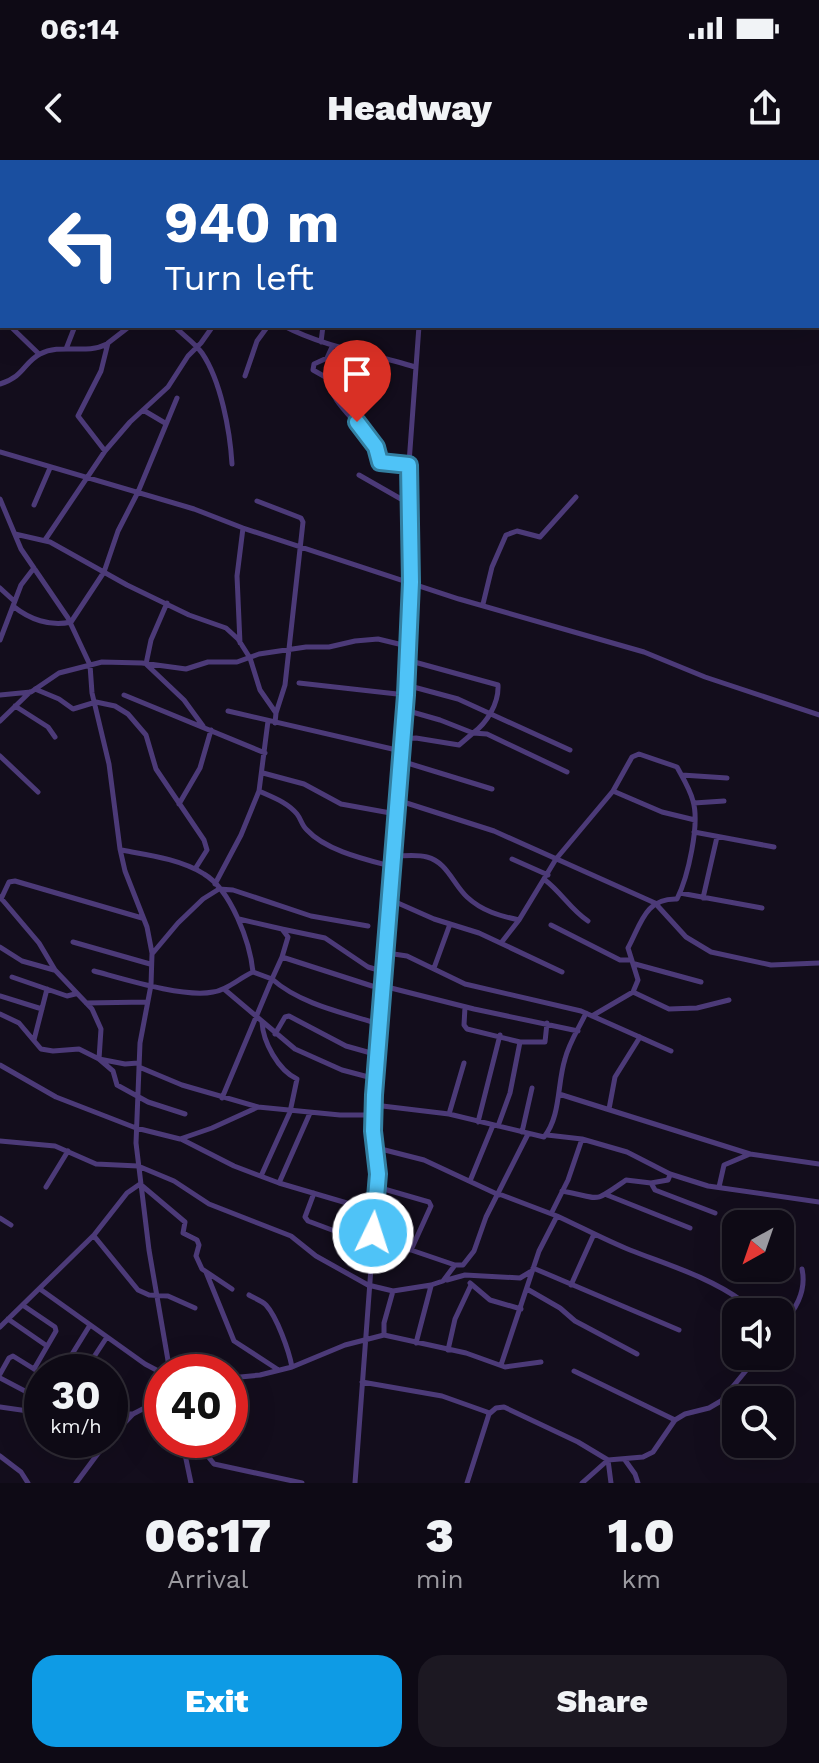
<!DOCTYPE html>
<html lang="en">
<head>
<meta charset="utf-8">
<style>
	body { margin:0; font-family:"Work Sans",sans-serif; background:#1c1822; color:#f1f3f6; height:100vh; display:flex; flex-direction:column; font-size:30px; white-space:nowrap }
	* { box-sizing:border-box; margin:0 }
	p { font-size:26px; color:#9b9aa0 }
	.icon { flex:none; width:44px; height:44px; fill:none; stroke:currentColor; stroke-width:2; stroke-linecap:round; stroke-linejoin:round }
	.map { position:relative; height:1323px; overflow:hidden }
	.drawer { display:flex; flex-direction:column; background:#0e0a15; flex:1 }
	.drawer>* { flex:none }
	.banner { position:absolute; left:0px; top:0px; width:820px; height:168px; box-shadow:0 8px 32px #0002,0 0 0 2px #2e2b34; background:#1a4fa0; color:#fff; overflow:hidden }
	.needle { width:52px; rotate:220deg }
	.buttons { position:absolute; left:722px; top:1050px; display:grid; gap:16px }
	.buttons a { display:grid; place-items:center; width:72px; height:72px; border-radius:16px; background:#0e0a15; box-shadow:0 8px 32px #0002,0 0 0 2px #2e2b34; font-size:40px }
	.speed { position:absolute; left:24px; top:1194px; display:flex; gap:16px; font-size:40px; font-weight:700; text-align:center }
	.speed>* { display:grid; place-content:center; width:104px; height:104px; border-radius:50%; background:#0e0a15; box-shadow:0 8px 32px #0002,0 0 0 2px #2e2b34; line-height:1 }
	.speed small { font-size:20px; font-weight:400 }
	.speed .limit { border:12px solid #d22; background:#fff; color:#111 }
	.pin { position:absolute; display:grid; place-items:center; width:68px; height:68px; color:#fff; margin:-82px -34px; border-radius:50% 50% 50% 0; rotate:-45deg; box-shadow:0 0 8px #0007 }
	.pin .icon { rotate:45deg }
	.me { position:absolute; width:88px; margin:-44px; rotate:4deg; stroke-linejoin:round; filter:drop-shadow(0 0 6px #0008) }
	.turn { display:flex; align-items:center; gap:28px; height:168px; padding:0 32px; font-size:36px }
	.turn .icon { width:104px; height:104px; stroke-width:2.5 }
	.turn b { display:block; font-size:56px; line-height:68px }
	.eta { display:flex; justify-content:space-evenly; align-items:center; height:136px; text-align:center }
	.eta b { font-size:48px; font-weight:800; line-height:56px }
	.cta { display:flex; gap:16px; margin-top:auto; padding:16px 32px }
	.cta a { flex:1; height:92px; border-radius:24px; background:#0e9be5; color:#fff; font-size:32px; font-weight:800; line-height:92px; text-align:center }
	.cta a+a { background:#1c1822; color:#f1f3f6 }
	.status { display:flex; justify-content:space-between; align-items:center; height:56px; padding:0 40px; background:#0e0a15; direction:ltr }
	.status svg { height:22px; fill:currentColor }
	header { display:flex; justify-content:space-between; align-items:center; height:104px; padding:0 32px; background:#0e0a15; font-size:36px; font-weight:800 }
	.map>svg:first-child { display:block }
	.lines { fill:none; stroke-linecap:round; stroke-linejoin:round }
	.minor { stroke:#4c3a78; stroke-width:5 }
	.route-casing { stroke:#337fa1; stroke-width:20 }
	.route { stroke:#4fc3f7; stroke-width:14 }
</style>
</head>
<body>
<div class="status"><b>06:14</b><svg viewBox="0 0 49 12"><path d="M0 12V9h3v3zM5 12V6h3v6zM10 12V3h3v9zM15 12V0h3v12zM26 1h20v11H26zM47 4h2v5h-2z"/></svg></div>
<header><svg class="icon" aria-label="back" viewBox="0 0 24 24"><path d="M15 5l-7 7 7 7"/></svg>Headway<svg class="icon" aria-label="share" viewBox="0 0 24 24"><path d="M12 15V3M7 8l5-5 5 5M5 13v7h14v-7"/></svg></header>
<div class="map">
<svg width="819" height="1323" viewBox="0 0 819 1323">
	<rect width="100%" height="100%" fill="#130d1c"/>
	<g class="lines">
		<path class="minor" d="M86,0L91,2
			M199,0V2
			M261,2L262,0
			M434,2V0
			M494,2L497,0
			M756,2L758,0
			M0,31L2,32
			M818,37L819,38
			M0,59L2,57
			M0,77H2
			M818,117L819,121
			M0,159L2,160
			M10,166L39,194
			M174,166C183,175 195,183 202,193C221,221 230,271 232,304
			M284,166C326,188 371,193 415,207
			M321,182L323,166
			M332,187L327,198L314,204L313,210L329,219C331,250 371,266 380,302L409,305
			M66,189L75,166
			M245,216L257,181L268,166
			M0,224C25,216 23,203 40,194C61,183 86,195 107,184
			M143,250L165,263
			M105,291L78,256L101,211L108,183L130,166
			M0,292L194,349L243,368L459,439L644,492L705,517L819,555
			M359,315L408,343
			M0,339L21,389L68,458L90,505L92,533L109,604L120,689L125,711L147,767L152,793
			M257,341L301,358L303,362L285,525L276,553
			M34,345L50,308
			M15,374L50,382L127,425L189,455L226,468L238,479L250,498L260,530L276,553L275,563
			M45,380L105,291L130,262L168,227L188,196L201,183L213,166
			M34,408L21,425L13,446C29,459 50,467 71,462L104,412L118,371L138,332L177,238
			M0,428L13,440
			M167,443L151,480L146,504L184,540L203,566
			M483,444L492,407L506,375L517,371L540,377L576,337
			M0,480L13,446
			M240,483L237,416L243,368
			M299,523L406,535
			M406,525L458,539L570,590
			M35,529L59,539L73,549L96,542L115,546L128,554L146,575L156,609L204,680L207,690L195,709
			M0,535L31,532L59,513L102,502L142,503L186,509L208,502H237L259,494L306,487H329L355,481L378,479L407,486
			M124,535L265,593
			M15,546L48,567L55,577
			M405,550L440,560L473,573C487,563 499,543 498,525L407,500
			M228,551L401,591
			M0,561L30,532
			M402,579L416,578L459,585L473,573L487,574L567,612
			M0,596L38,632
			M401,601L492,629
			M263,613L304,624L341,644L396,654
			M682,615L727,618
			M259,631C272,637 287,642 297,654C301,659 302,666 307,670C326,691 368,700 394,707
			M397,640L494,671L655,743L686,777L711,792L771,805L819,803
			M694,643L724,641
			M179,644L200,608L211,570
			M694,672L774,687
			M121,690C148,695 180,699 204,714C231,730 250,782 253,812
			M394,696C404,696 417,694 427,697C447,702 453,724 467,737C482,751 500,756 519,760
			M512,699L548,715
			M545,720C561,732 571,750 588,761
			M215,724L241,675L259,631L268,561
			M680,733L762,748
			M0,737L39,783L55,810L92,849L101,869L99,899L125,904L138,903
			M703,738L717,677
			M1,739L9,722L15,721L142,758
			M391,740L434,759L479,773L562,812
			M239,759L282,769L288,777L282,797
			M551,765L620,800H631
			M282,769L325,778L368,807L385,812
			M73,782L150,804
			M501,783L519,760L556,699L613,631L662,652L695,660
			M0,787L22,801L54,810
			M387,793L407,796L465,824L581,851L671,891
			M635,804L701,822
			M434,808L450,764
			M94,811C124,819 184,838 213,832C228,830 239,818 253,812L272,819L282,797L372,826H383L474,849L578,871
			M12,817L67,836L75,834
			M224,829L295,889L342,910L376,919
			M633,832L669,849L697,848L729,840
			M0,836L42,849
			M86,843L147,842
			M465,847L464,865L467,869L520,882H545L547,863
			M0,854L19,863L41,889L53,891L79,889L99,899L113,911L117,925L148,942L185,954
			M592,856L633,832L638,820L628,788C641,764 645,738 677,739C688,717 700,664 693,641C690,629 683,618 677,607L639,594L632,597L613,631
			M275,874L285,857L289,856L346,886L378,895
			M34,880L47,829
			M0,905L56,937L136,968L180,979L212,968L258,947L340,955H373
			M139,907L182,925L258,947
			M559,934L750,994
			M222,938L272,819C300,844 344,853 379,864
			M374,945L449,954L544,977C561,956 557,924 565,899C569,883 579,868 586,853
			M609,949L615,917L640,877
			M449,954L464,903
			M478,962L500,875
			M498,966L510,933L520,882
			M522,972L532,928
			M547,975L582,979L568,1020L552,1052
			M181,979L234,1006L279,1023L374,1051
			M582,979L627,992L670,1014L708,1026L819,1042
			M0,981L55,986L96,1004L138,1006L174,1021L209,1044L291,1076L316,1096L368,1125L393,1131L431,1125L443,1121L455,1105H463L474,1091L486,1057L528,974
			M373,987L424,1000L499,1035
			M261,1016L290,952L297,919C278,910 263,882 262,862
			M470,1021L493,965
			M279,1023L310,953
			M651,1023L655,1030L715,1053
			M46,1027L68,991
			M719,1027L724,1005L750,994L819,1004
			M562,1031C603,1038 590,1045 626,1020L651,1023L668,1020L670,1015
			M314,1033L305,1057L308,1061L372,1085
			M499,1034L557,1056L539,1091L501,1205
			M607,1035L690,1068
			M557,1056C581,1067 605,1080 630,1090C668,1105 709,1117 742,1141
			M0,1058L11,1065
			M94,1076L138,1130L149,1135L168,1136L195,1148
			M373,1079L411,1090L431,1046L429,1042L377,1027
			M411,1090L455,1105
			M533,1108L679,1170
			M206,1112L234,1181L277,1209
			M447,1120L465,1115L520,1118L530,1112
			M470,1123L490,1140L521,1149
			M571,1125L594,1074
			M40,1129L145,1204L162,1213
			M527,1129L560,1148L575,1161L637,1194
			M249,1135C254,1138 262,1141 266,1145C277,1157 289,1191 292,1207
			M24,1146L55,1167L56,1171L34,1209
			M8,1159L47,1186
			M0,1167L94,1075L127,1033L140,1024L185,1062L183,1073L197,1080L199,1085L196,1096L202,1109L232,1129
			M780,1168C795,1150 807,1132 802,1109
			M384,1175V1163L393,1131
			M416,1183L431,1126
			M448,1190L455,1159L471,1125
			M574,1211L675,1260
			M61,1212L90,1165
			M84,1212L107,1177
			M170,1212L149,1090L136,983L140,883L151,825L152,794L178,763L203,739L219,729L233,730L311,756L368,766
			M0,1214L9,1198L13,1196L42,1214
			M0,1218L42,1240
			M230,1218L260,1215L292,1207L345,1185L384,1175L466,1193L505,1207L541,1202
			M362,1222L442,1236L487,1252L489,1254L467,1323
			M0,1247L42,1253
			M110,1254H133
			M489,1254L496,1248L504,1247L578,1282L608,1300L611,1323
			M110,1278L133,1254L162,1239
			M182,1280L191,1323
			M204,1280L207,1295L214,1304L302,1323
			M0,1296L21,1312L28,1323
			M625,1300L635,1314L638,1323
			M76,1323L108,1280
			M355,1323L378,1014L373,971L374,935L394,707L397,640L406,535L411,422L409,303L419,166
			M582,1323L608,1300L643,1297L653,1292L675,1260L685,1254L709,1248L721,1241L758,1196"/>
	</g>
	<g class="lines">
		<g class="route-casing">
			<path id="route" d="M357,262L376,287L380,302L409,305L411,422L406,535L374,935L373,971L378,1014L373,1073"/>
		</g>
		<use href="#route" class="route"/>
	</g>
</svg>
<div class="buttons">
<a><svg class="needle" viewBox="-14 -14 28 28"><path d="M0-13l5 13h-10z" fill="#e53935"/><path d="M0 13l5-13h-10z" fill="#9b9aa0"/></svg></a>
<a><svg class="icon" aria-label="sound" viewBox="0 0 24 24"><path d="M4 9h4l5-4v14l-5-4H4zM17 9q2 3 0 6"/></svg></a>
<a><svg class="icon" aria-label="search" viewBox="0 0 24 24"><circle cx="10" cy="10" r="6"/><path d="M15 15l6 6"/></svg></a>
</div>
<div class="speed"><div>30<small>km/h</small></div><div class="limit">40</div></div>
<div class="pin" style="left:357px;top:262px;background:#d93025"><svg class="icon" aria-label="arrive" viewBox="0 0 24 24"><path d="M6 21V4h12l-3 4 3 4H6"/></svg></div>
<svg class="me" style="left:373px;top:1073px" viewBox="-20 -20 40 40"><circle r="17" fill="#4fc3f7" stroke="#fff" stroke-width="3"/><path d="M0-11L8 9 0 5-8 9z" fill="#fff"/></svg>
<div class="banner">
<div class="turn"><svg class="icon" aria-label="left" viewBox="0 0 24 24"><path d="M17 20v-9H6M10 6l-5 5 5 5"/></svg><div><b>940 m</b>Turn left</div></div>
</div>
</div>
<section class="drawer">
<div class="eta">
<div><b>06:17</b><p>Arrival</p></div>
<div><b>3</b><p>min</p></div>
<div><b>1.0</b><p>km</p></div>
</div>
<div class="cta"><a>Exit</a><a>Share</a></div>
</section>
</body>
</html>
